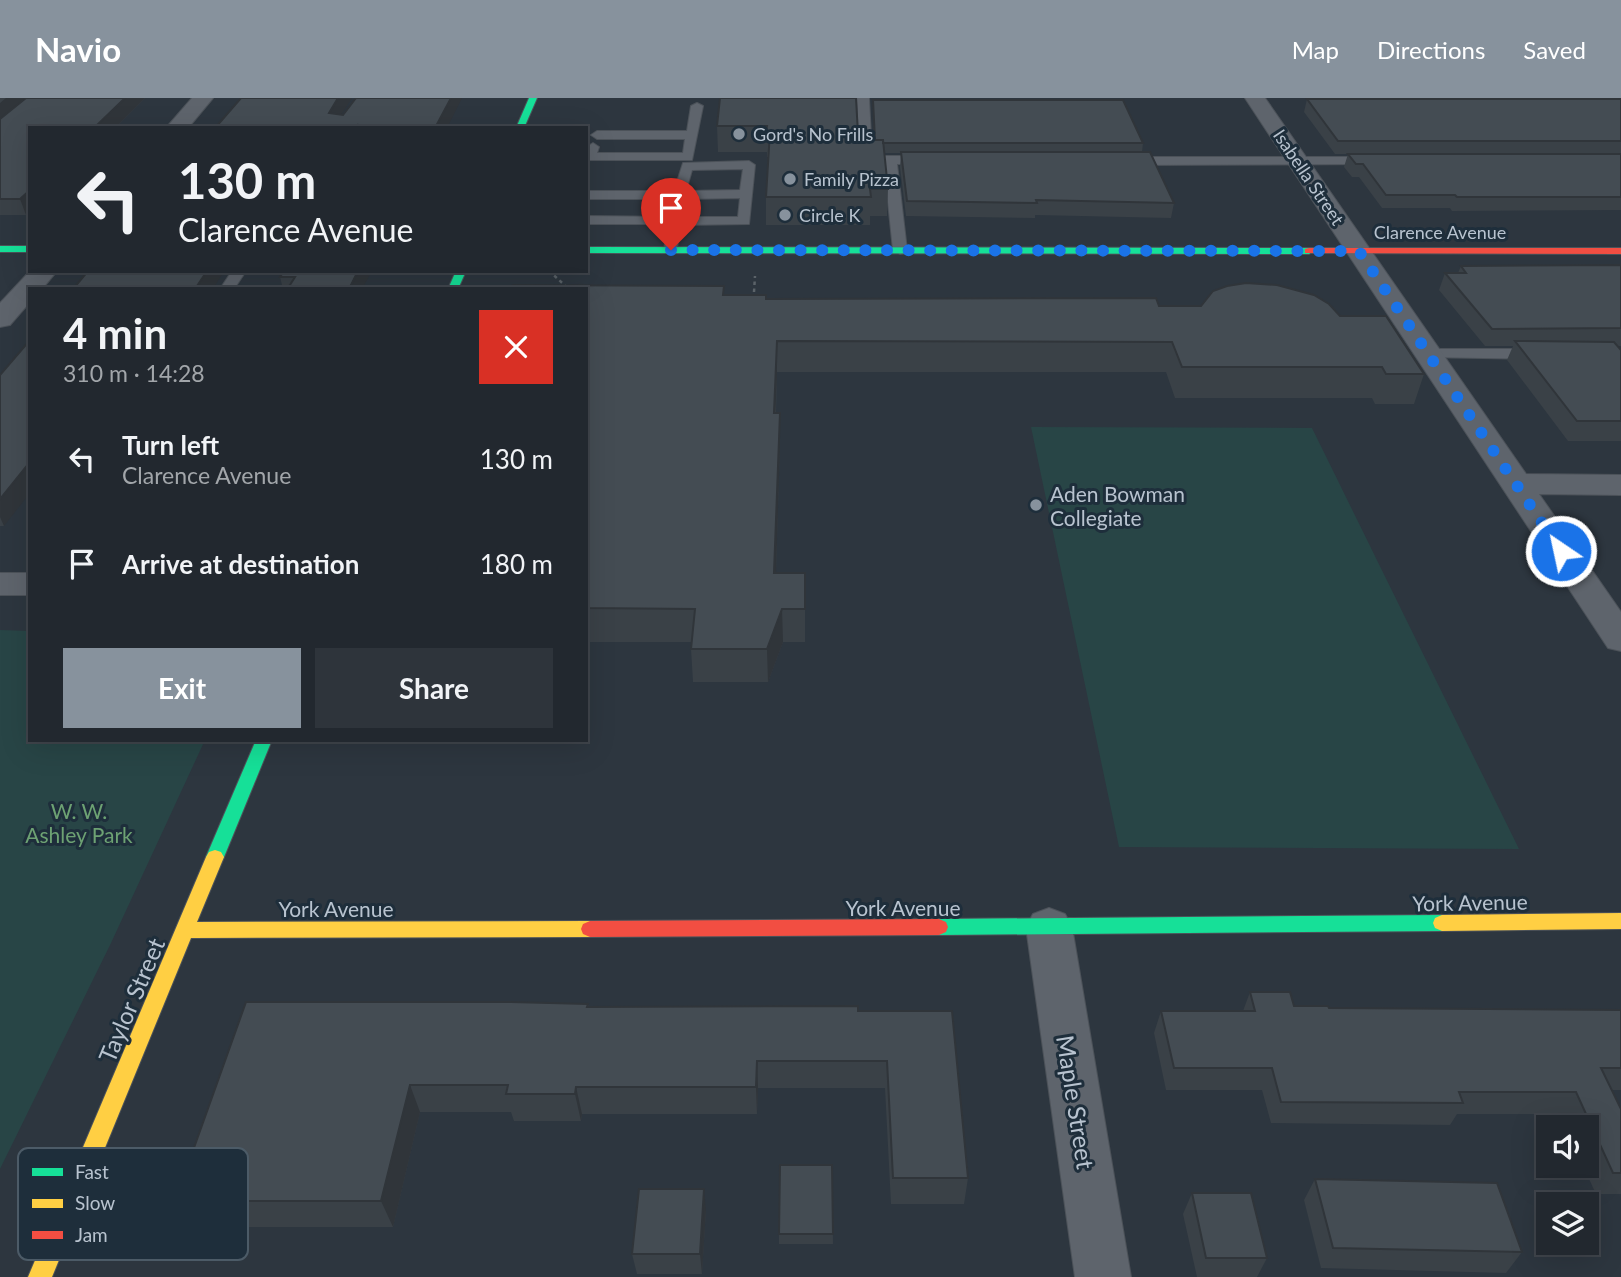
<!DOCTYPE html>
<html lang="en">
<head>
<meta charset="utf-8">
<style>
	body { margin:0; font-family:Lato,sans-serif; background:#2e343b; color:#f1f3f6; height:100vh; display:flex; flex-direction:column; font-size:26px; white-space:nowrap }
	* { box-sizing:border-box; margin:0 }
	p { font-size:23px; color:#a2a6aa }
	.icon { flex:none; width:38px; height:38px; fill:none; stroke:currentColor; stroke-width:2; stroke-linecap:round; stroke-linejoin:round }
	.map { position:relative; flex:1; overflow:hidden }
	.sheet { position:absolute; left:28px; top:189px; width:560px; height:455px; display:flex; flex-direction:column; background:#22282f; border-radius:0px; box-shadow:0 7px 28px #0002,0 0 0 2px #3f444b }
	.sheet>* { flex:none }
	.guide { position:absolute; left:28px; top:28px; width:560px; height:147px; border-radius:0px; box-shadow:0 7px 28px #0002,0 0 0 2px #3f444b; background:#22282f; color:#f1f3f6; overflow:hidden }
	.fabs { position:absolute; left:1536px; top:1017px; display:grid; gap:14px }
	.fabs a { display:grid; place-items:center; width:63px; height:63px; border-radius:0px; background:#22282f; box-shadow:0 7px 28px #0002,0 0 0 2px #3f444b; font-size:35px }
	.pin { position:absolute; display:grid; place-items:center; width:60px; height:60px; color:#fff; margin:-72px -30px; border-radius:50% 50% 50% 0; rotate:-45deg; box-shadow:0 0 7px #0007 }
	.pin .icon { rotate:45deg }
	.me { position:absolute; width:77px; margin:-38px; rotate:326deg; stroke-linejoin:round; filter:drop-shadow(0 0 5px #0008) }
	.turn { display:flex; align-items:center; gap:24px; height:147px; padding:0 35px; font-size:32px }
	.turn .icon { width:91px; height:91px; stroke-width:2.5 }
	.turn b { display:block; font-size:49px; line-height:60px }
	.round { display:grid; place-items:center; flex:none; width:74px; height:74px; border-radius:0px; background:#2e343b }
	.headline { display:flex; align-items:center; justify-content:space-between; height:119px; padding:0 35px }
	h1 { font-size:42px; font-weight:700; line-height:52px }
	.primary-button { display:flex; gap:14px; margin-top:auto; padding:14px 35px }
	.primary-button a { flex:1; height:80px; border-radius:0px; background:#87929d; color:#fff; font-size:28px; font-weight:700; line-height:80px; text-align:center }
	.primary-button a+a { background:#2e343b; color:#f1f3f6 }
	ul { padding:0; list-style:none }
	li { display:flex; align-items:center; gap:21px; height:105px; padding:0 35px }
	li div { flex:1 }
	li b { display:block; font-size:26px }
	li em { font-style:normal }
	header { display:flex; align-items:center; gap:42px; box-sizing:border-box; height:98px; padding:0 35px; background:#87929d; color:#fff }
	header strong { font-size:33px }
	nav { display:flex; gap:38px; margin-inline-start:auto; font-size:24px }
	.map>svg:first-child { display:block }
	.green { fill:#284546 }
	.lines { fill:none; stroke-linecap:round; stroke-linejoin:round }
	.lane-casing { stroke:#4c5259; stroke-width:2 }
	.street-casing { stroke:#4c5259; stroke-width:2 }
	.fast-casing { stroke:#4c5259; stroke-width:2 }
	.slow-casing { stroke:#4c5259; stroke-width:2 }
	.jam-casing { stroke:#4c5259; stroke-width:2 }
	.path-far1 { stroke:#5b6369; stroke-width:2.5; stroke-dasharray:3.5 3.5; stroke-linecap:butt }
	.path { stroke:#5b6369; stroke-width:3.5; stroke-dasharray:4.5 4.5; stroke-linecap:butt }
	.lane { fill:#5e646c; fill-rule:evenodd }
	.street { fill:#5e646c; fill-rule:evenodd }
	.fast { fill:#16e098; fill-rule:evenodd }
	.slow { fill:#ffcf43; fill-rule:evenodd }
	.jam { fill:#f24e42; fill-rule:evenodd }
	.wall { fill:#3a4147 }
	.shaded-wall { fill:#30353a }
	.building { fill:#444c53; stroke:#30353a; stroke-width:2 }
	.route { stroke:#1a73e8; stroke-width:12; stroke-dasharray:0 21.6 }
	.poi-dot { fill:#87929d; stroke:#1e2e3b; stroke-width:2.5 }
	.labels { text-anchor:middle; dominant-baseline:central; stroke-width:6; stroke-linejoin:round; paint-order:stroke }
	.far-poi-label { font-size:18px; fill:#b8c3cf; stroke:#1e2e3b; text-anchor:start }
	.far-street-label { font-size:18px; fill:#b8c3cf; stroke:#1e2e3b }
	.poi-label { font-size:21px; fill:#b8c3cf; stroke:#1e2e3b; text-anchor:start }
	.park-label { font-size:21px; fill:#6da273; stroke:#1e2e3b }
	.street-label { font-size:21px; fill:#b8c3cf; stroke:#1e2e3b }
	.near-street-label { font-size:24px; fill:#b8c3cf; stroke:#1e2e3b }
	.key { fill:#1e2e3b; stroke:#4c5b67; stroke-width:2 }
	.key-label { font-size:19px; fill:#b8c3cf }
</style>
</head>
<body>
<header>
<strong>Navio</strong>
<nav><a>Map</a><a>Directions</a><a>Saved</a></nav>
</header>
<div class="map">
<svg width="1621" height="1179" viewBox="0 0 1621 1179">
	<rect width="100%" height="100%" fill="#2d363f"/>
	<path class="green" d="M1031,329L1312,330L1519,751L1119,749Z
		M0,532L30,533V642H205L111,845L0,1071Z"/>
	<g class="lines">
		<g class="lane-casing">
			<path id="lane" d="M857,0H869L872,58H929L935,62L929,66H897L907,152L905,155L900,156L893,152L884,66H866L860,62Z
				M697,5L703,8L692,62H586L587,49L593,45L599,49L597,55H683L685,41H597L591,37L597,33H687L691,8Z
				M1374,59L1380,63L1378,66L1126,67L1120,63L1126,59Z
				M749,63L755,67L749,126L681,127L676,155L671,156L664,152L668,126H586V118L669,119L672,101H586V93H674L683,65ZM743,71L740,92L686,93L692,72ZM740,100L738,119H682L685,101Z
				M232,173H246L234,191H220Z
				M1428,251H1538L1546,256L1538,261L1423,259L1420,256L1423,253Z"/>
		</g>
		<g class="street-casing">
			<path id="street" d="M192,0H213L188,30H166Z
				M1245,0H1265L1526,376L1621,377V397L1539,396L1621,514V553L1608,550Z
				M30,173H57L42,191H30V204L10,227L0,229V205Z
				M0,475H30V497H0Z
				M1049,810L1065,816L1072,829L1131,1179H1075L1026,829L1033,816Z"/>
		</g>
		<g class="fast-casing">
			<path id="fast" d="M529,0H537L524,30H516Z
				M0,148H30V154H0Z
				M586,149L1309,150L1314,153L1309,156L586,155Z
				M456,173H466L458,191H448Z
				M256,642H272L224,759L221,764L215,766L209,764L206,759Z
				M1442,817L1449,820L1451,825L1449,830L1442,833L939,837L932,834L930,829L932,824L939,821Z"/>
		</g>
		<g class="slow-casing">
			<path id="slow" d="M215,752L221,754L224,759L197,824L590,823L597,826L599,831L597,836L590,839L191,840L52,1179H28L206,759L209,754Z
				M1621,815V831L1442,833L1435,830L1433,825L1435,820L1442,817Z"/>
		</g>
		<g class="jam-casing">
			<path id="jam" d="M1309,150H1621V156L1305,155V151Z
				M939,821L946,824L948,829L946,834L939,837L590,839L583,836L581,831L583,826L590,823Z"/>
		</g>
		<path class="path-far1" d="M549,173L569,191
			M754,194L755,178"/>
		<path class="path" d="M754,201V192"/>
		<use href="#lane" class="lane"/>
		<use href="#street" class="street"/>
		<use href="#fast" class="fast"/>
		<use href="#slow" class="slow"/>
		<use href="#jam" class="jam"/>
	</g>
	<path class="wall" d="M0,0H145L115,30H30V114L26,117H0Z
		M720,0L858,36L867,42H874L873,2L1143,45L1142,54L1174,105L1171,120L1035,117V120L906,118L900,69L901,55H884L888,91L887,118H870V127H766V99L768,59H767V54H718L717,28Z
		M1307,1H1621V56H1335L1304,14Z
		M1348,56H1621V112L1452,113L1450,110H1382L1359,79H1352L1344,69Z
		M1621,167V248H1617L1621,252V343H1568L1507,262L1513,248H1485L1439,192L1445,175H1458L1461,168Z
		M284,173L362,191H283L280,179Z
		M586,191L725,197L767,201L1159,208L1340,218L1424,276L1414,306H1375L1372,300H1175L1166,274H777L776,315L780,346L776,475H805V544H783L768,584H693L691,551V544H586Z
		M0,277L4,428H0Z
		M1250,894L1294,908L1329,910L1621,912V992H1612L1621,1011V1096H1596L1583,1068H1587V1029H1566L1560,1016H1457L1450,1027L1271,1025L1262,992H1166L1154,935L1161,913H1243Z
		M246,904L588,906L589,909L858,913L968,1080L964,1106H891L885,990H758L757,1016H582L581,1023H514L511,1014H420L393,1129H192L175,1103Z
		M832,1067L833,1146H779V1136Z
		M1315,1081L1522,1154L1506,1175L1321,1170L1304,1102Z
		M1192,1095L1267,1160L1257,1179H1197L1183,1116Z
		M706,1112L702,1176H637L632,1156Z"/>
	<path class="shaded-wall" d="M6,0H28L0,24V5Z
		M125,0H145L115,30H94Z
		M338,0H352L333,30L329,15Z
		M451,0H462L447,30H435Z
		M30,92V114L26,117L20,101Z
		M207,173H224L213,191H195Z
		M358,173H372L362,191H349Z
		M777,243V274L774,346V315Z
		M780,315V346L775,508L774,475Z
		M30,364V395L4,428L0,419V401Z
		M782,511L783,544L768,584L767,551Z
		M757,963L758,990L757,1016L756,989Z
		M410,987L420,1014L393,1129L381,1103Z
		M576,989L582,1016L581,1023L575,996Z
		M704,1091L706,1112L702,1176L700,1156Z"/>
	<path class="building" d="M26,0H125L94,30H30V92L20,101H0V21Z
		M241,0H338L329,15L343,17L356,0H451L435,30H362L358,27L356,30H215Z
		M720,0H856L858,36L867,42H883L888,91H870L871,99H766L770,33H766L767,28H717Z
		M1307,1H1621V43H1338Z
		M873,2H1123L1143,45H883V42H875Z
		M901,54H1150L1174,105L1036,102L1037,105L907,103Z
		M1348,56H1621V99H1457L1455,97H1386L1363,66H1356Z
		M1621,167V230L1492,231L1445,175H1466L1461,168Z
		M88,173H207L195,191H73Z
		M284,173H358L349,191L288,190L295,179H280Z
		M1246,185L1277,187L1314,197L1329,206L1340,218H1386L1424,276H1386L1382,269H1182L1172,244L777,243L774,315H780L774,475H805V511H782L767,551H691L695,511L586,510V191H511L513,187L724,188L723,197H766V201L1156,200L1159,208H1201L1213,193L1227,188Z
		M30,242V364L0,401V277Z
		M1515,243L1614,244L1621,252V323H1577Z
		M1250,894H1290L1294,908H1328L1329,910L1621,912V970H1601L1621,1011V1075H1613L1576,994H1459L1463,1005L1281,1004L1272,970H1174L1161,913H1255Z
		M246,904H511L588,906L587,909L858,908V913H952L968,1080H893L887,963H757L756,989H576L575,996H506L508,987H410L381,1103H175Z
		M780,1067H832L833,1136H779Z
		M1315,1081L1497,1085L1522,1154L1333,1150Z
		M639,1091H704L700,1156H632Z
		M1192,1095H1251L1267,1160H1206Z"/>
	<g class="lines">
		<path class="route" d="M671,152L1359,153L1561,453"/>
	</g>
	<g class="poi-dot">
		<circle cx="739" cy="36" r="7"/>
		<circle cx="790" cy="81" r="7"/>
		<circle cx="785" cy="117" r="7"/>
		<circle cx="1036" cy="407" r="7"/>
	</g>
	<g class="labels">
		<g class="far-poi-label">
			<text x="753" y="36">Gord's No Frills</text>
			<text x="804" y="81">Family Pizza</text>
			<text x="799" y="117">Circle K</text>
		</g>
		<g class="far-street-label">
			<text transform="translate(1309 79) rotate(56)">Isabella Street</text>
			<text x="1440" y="134">Clarence Avenue</text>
		</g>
		<g class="poi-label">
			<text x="1050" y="395">Aden Bowman<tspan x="1050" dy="24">Collegiate</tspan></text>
		</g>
		<g class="park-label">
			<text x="79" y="712">W. W.<tspan x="79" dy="24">Ashley Park</tspan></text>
		</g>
		<g class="street-label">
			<text transform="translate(1470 804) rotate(-1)">York Avenue</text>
			<text x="903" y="809">York Avenue</text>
			<text x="336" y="810">York Avenue</text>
		</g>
		<g class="near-street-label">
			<text transform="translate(131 902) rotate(-67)">Taylor Street</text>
			<text transform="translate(1076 1004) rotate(81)">Maple Street</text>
		</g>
	</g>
	<rect x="18" y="1050" width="230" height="112" rx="10" class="key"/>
	<rect x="32" y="1070" width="31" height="8" fill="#16e098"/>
	<rect x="32" y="1101" width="31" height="9" fill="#ffcf43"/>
	<rect x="32" y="1133" width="31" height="8" fill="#f24e42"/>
	<g class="key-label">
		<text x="75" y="1081">Fast</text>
		<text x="75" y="1112">Slow</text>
		<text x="75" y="1144">Jam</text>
	</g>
</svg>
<div class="fabs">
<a><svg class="icon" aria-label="sound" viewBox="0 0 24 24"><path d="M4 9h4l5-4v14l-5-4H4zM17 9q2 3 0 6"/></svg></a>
<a><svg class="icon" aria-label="layers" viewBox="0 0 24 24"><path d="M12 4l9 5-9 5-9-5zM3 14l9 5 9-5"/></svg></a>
</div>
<div class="pin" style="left:671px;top:152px;background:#d93025"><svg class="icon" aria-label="arrive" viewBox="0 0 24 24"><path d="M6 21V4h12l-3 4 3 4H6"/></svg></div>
<svg class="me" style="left:1561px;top:453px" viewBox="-20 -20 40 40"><circle r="17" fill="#1a73e8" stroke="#fff" stroke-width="3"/><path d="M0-11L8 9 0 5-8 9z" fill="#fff"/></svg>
<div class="guide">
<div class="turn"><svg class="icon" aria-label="left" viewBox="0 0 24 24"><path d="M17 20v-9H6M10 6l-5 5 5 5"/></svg><div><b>130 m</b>Clarence Avenue</div></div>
</div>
<section class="sheet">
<div class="headline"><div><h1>4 min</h1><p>310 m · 14:28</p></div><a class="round" style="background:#d93025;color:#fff"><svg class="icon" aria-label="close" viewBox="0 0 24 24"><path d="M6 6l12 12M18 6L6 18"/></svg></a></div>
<ul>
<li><svg class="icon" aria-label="left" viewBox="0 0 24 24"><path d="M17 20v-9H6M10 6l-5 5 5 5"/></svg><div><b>Turn left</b><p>Clarence Avenue</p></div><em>130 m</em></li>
<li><svg class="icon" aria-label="arrive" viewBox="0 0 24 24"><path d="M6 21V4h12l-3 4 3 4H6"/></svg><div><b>Arrive at destination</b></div><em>180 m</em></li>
</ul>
<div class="primary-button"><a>Exit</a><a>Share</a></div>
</section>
</div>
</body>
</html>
